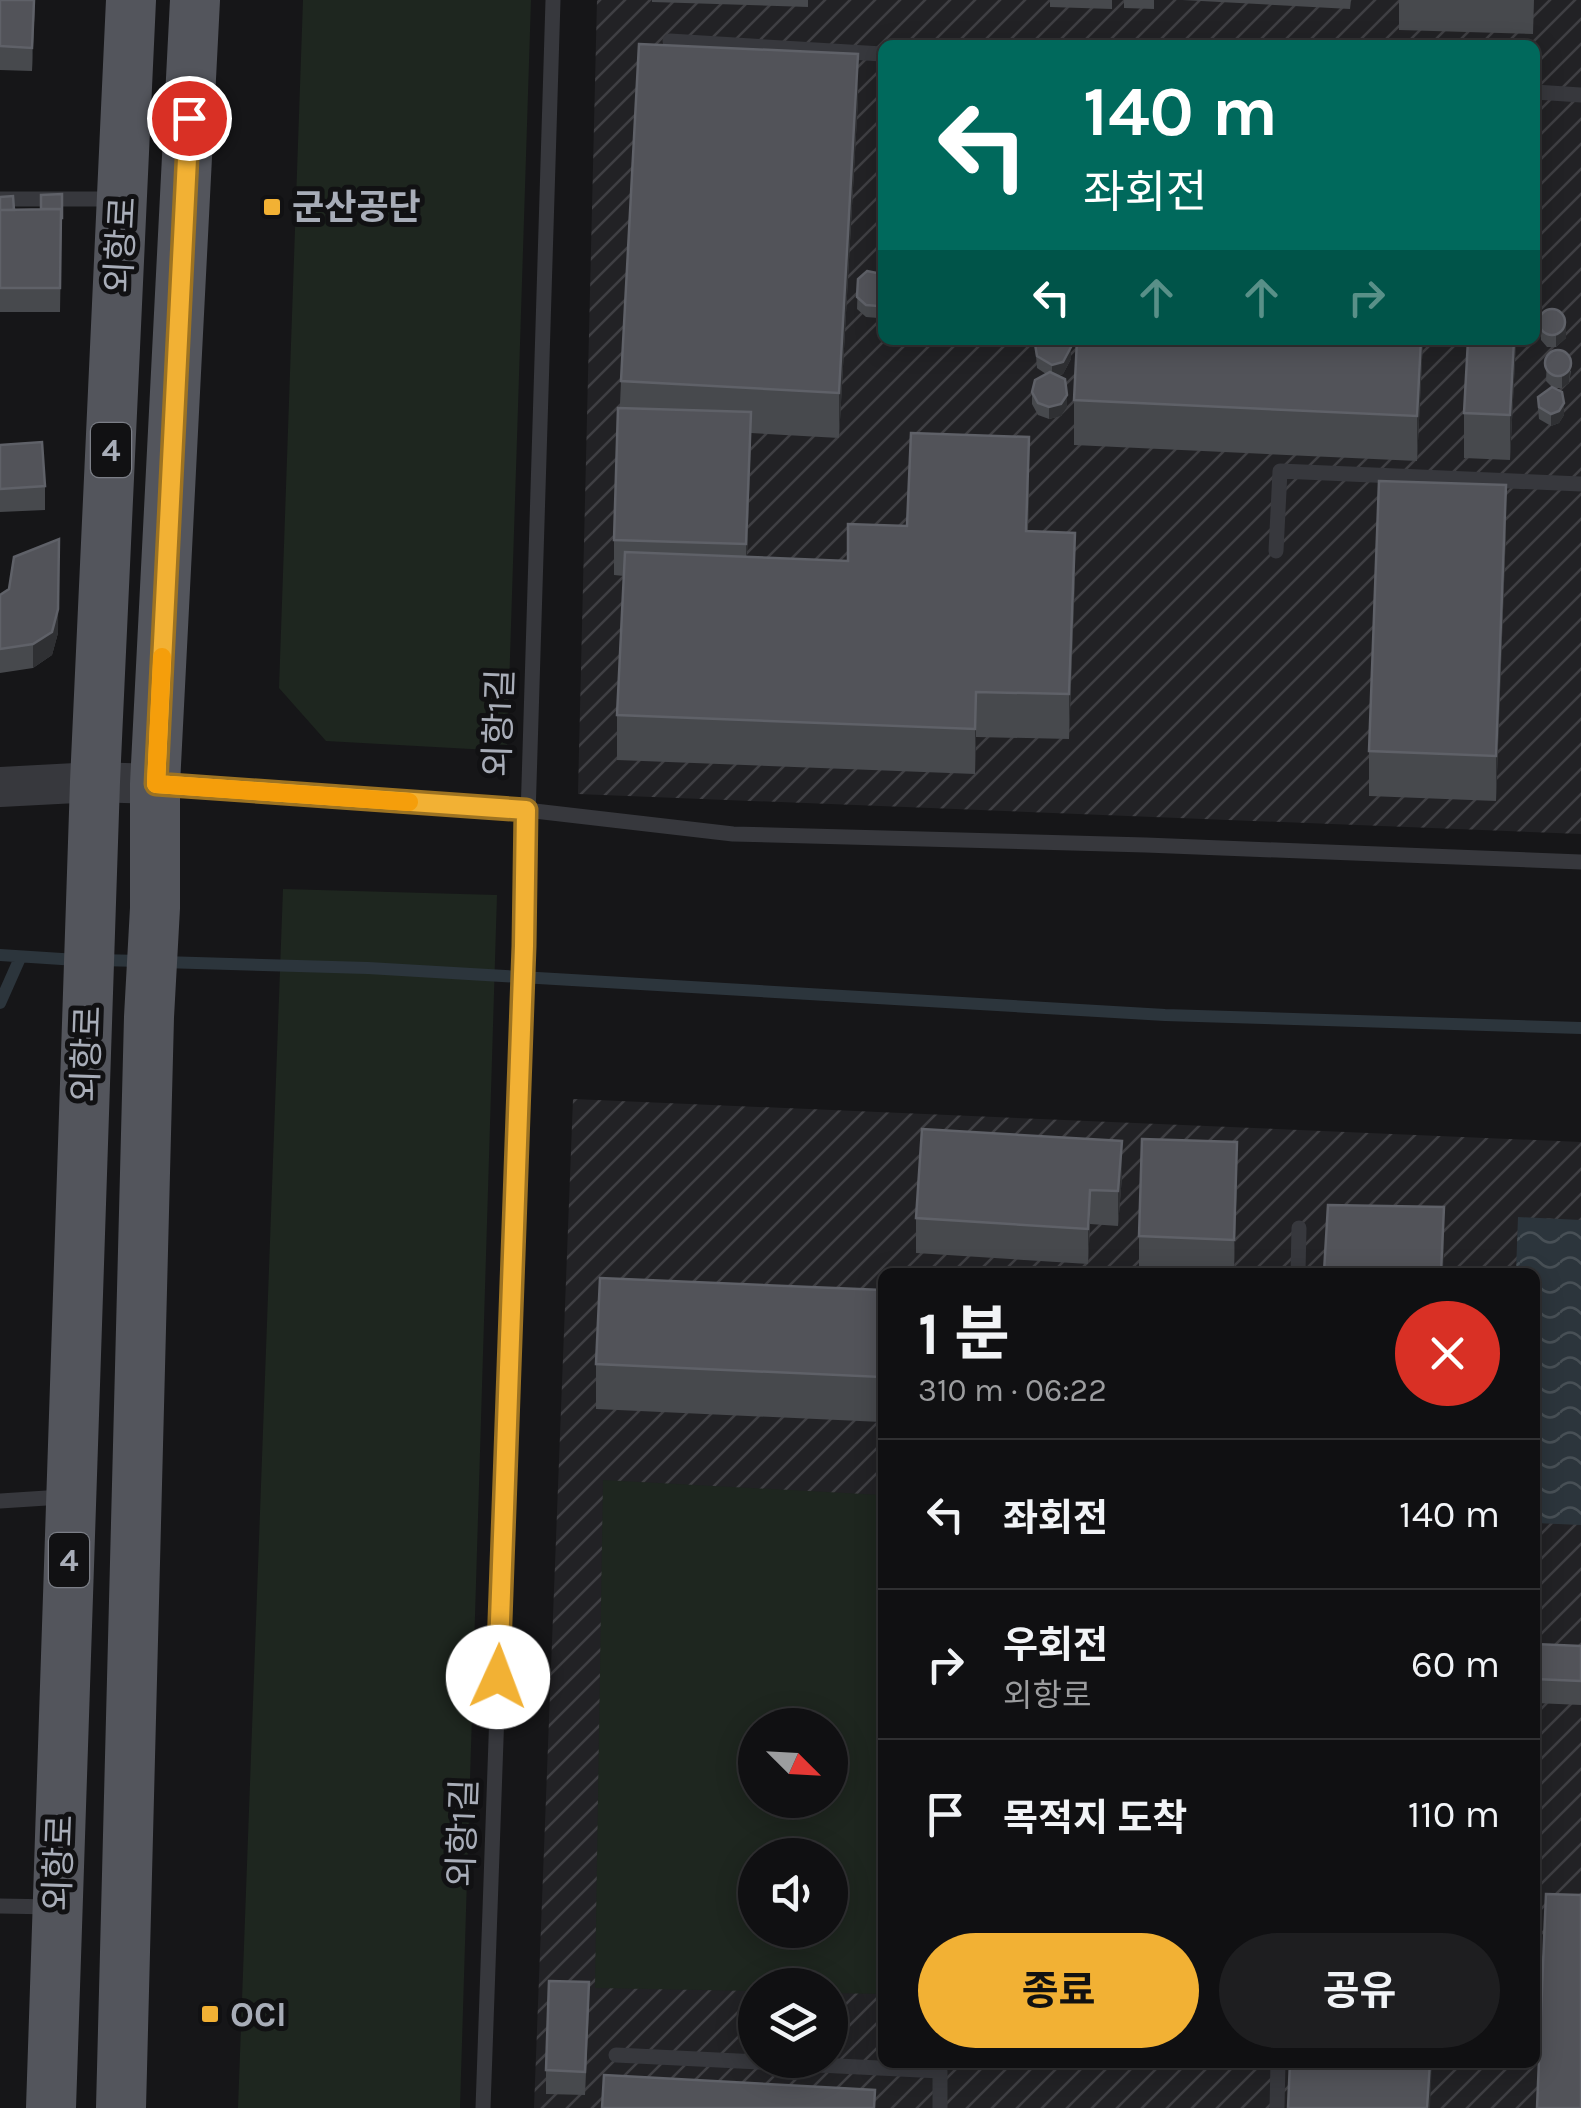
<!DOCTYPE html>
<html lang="ko">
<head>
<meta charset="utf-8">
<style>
	body { margin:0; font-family:Karla,"Noto Sans KR",sans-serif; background:#1e1e20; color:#f1f3f6; height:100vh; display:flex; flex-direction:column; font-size:38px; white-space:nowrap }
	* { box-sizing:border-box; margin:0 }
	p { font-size:32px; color:#9c9d9f }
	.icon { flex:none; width:55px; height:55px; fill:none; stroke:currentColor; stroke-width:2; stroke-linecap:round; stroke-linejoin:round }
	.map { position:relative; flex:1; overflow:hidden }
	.sheet { position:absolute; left:878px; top:1268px; width:662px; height:800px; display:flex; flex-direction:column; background:#101012; border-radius:15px; box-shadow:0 5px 25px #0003,0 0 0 2px #303032 }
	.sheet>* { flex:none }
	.top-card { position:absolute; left:878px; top:40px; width:662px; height:305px; border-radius:15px; box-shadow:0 5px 25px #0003,0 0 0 2px #303032; background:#00695c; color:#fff; overflow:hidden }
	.needle { width:65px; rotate:114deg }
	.buttons { position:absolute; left:738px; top:1708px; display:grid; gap:20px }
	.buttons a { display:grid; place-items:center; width:110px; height:110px; border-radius:50%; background:#101012; box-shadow:0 5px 25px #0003,0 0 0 2px #303032; font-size:50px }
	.pin { position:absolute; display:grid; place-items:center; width:85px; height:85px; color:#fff; margin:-42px; border:5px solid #fff; border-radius:50%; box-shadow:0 2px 10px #0007 }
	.me { position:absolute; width:110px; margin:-55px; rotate:2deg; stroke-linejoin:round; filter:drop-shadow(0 0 8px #0008) }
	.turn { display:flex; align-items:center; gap:35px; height:210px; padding:0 40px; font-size:45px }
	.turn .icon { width:130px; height:130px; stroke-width:2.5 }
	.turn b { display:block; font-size:70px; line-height:85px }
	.lanes { display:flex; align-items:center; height:95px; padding:0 40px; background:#0003; justify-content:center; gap:50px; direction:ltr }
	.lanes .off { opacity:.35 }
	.round { display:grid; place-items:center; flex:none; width:105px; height:105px; border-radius:52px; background:#1e1e20 }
	.headline { display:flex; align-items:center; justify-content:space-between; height:170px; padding:0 40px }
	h1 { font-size:60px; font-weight:700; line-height:75px }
	.button { display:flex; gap:20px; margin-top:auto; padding:20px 40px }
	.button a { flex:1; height:115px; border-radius:60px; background:#f2b134; color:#111; font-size:40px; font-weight:700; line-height:115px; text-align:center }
	.button a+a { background:#1e1e20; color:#f1f3f6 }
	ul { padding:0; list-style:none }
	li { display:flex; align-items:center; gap:30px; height:150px; padding:0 40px; border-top:2px solid #303032 }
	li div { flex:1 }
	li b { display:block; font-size:38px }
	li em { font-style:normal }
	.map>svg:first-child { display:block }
	.industrial { fill:url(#industrial-furrows); fill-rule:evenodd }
	.park { fill:#1e261f; fill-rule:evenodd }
	.water { fill:url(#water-waves) }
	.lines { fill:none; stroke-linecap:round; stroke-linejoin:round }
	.stream { stroke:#2c353c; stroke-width:12 }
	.service { stroke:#37383d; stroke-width:15 }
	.tertiary { stroke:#37383d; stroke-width:40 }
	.primary { stroke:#53555c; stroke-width:50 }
	.wall { fill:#47494d }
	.shaded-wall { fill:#2f3033 }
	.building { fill:#525359; stroke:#5f6168; stroke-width:2.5 }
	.route-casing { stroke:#9d7322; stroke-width:25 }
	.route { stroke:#f2b134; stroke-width:18 }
	.slow { stroke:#f59e0b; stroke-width:18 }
	.poi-dot { fill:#f2b134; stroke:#111113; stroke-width:4 }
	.labels { text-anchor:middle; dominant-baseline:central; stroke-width:10; stroke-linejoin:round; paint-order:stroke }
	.shield { fill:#111113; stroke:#7b7e86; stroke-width:2.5 }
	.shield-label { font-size:32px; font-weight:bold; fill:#a8adb8 }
	.poi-label { font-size:35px; font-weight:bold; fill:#a8adb8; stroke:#111113; text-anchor:start }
	.street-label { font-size:35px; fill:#a8adb8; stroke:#111113 }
</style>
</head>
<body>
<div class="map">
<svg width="1581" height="2108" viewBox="0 0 1581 2108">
	<defs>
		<pattern id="industrial-furrows" width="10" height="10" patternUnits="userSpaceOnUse" patternTransform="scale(2.5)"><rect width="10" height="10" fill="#222225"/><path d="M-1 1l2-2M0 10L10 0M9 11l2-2" fill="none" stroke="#3f3f43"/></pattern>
		<pattern id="water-waves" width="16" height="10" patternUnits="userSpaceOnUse" patternTransform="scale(2.5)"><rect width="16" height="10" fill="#2c353c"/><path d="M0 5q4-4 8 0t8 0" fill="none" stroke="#485056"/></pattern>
	</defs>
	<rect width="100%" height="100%" fill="#161618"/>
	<path class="industrial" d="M597,0H1581V834L578,794ZM882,45H1535V340H882Z
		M573,1099L1581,1142V2108H534ZM882,1272H1535V2062H882ZM755,1725H830V1800H755ZM755,1855H830V1930H755ZM755,1985H830V2060H755Z"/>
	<path class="park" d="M303,0H531L507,751L326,741L279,688Z
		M283,889L497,895L460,2108H238Z
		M603,1480L882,1495V1994L830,1993V1985H755V1991L595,1988ZM830,1725V1800H755V1725ZM755,1855H830V1930H755Z"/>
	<path class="water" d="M1518,1217L1581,1220V1525L1535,1523V1272H1516Z"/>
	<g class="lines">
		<path class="stream" d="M0,955L77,960
			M97,960L142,961
			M162,962L368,968L1165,1015L1581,1028
			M0,1003L20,958"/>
		<path class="service" d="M670,41L882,54
			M1535,92L1581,95
			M0,199H114
			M1276,551L1280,471L1581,484
			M163,785L526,810L733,834L1146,845L1581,862
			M1298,1272L1299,1228
			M0,1501L62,1497
			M0,1906L54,1907
			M616,2055L940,2071V2108
			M483,2108L524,947L553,0
			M1277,2108L1278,2062"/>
		<path class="tertiary" d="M0,787L95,782L155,784"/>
		<path class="primary" d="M51,2108L95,782L131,0
			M121,2108L149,1017L155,908V784L195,0"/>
	</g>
	<path class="wall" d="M0,0H35L32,71L0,70Z
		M652,0H808V7L652,2Z
		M1050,0H1112V9L1050,7Z
		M1124,0H1154V9L1124,8Z
		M1182,0H1351L1350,9Z
		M1399,0H1534L1533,34L1399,30Z
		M858,99L839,438L751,433L747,557L848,561L907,526L1029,482L1028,531L1075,578L1069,739L976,737L975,774L617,760V715L624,576L614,575V540L621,381Z
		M62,194L60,312H0V197L14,210L41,209Z
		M882,274L878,318L866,317L857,309L858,279Z
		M1540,319L1566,338L1556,347H1547L1541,340Z
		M1423,340L1417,461L1074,445V400Z
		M1468,340H1516L1510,460L1464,458V413Z
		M1035,344L1071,359L1063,374L1058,376L1067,407L1061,416L1049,419L1038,415L1032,404V392L1046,374L1037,368Z
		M1547,356L1571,371L1569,383L1562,388H1553L1564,415L1559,423L1551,426L1539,419L1538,409V397L1553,388L1546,381Z
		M0,445L45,486V510L0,512Z
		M1506,530L1496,801L1369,796V751Z
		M0,595L58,633L52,655L33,668L0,673Z
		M1122,1176L1118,1226L1090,1224L1088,1264L916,1253V1218Z
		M1237,1177L1234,1272L1139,1271V1236Z
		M882,1290L881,1422L596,1409V1364Z
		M1535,1644L1581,1646V1705L1535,1703Z
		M589,2006L585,2095L546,2094V2070Z"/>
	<path class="shaded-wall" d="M34,0H35L32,71V48Z
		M858,54V99L839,438V393Z
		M882,302V314L878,318V306Z
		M1566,326V338L1556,347V335Z
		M1421,340H1423L1417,461V416Z
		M1514,340H1516L1510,460V415Z
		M1071,347V359L1063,374L1052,378V365Z
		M1571,359L1569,383L1562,388V376Z
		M1067,395V407L1061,416L1049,419V407Z
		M1564,403V415L1559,423L1551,426V414Z
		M751,412V447L746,579V544Z
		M1029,437V482L1026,576V531Z
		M1506,485V530L1496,801V756Z
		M1075,533V578L1069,739V694Z
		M59,539L58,633L52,655L33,668V644Z
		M976,692V737L975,774V729Z
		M1122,1141V1176L1118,1226V1191Z
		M1237,1142V1177L1234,1272V1240Z
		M1090,1190V1224L1088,1264V1229Z
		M1444,1207V1252L1443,1272H1441Z
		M882,1347V1392L881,1422V1377Z
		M1430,2062H1432L1430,2108H1427Z"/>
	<path class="building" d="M0,0H34L32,48L0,46Z
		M639,44L858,54L839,393L621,381Z
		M62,194V218H61V209H41V195Z
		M13,196L14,210H0V197Z
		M61,209L60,288H0V210Z
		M867,271L882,274V302L878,306L866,305L857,297L858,279Z
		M1539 322a13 13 0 1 1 26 0a13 13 0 1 1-26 0Z
		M1038,340H1068L1071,347L1063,362L1052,365L1037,356L1035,344Z
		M1077,340H1421L1417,416L1074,400Z
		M1468,340H1514L1510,415L1464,413Z
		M1545 363a13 13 0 1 1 26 0a13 13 0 1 1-26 0Z
		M1050,372L1065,379L1067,395L1061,404L1049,407L1038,403L1032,392L1035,380Z
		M1552,387L1562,392L1564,403L1559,411L1551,414L1539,407L1538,397Z
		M618,408L751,412L746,544L614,540Z
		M911,433L1029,437L1026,531L1075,533L1069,694L976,692L975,729L617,715L625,552L848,561V524L907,526Z
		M42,442L45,486L0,489V445Z
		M1379,481L1506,485L1496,756L1369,751Z
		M59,539L58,609L52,632L33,644L0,649V595L9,589L14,557Z
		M922,1129L1122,1141L1118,1191L1090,1190L1088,1229L916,1218Z
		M1142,1139L1237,1142L1234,1240L1139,1236Z
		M1328,1205L1444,1207L1441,1272H1324Z
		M600,1278L882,1290L881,1377L596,1364Z
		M1535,1644L1581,1646V1681L1535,1679Z
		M1546,1894L1581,1895V2108H1537Z
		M549,1981L589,1982L585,2072L546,2070Z
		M1290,2062H1430L1427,2108H1288Z
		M604,2075L875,2090L874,2108H602Z"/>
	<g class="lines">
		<g class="route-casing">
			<path id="route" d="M189,118L156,784L526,810L524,946L498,1677"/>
		</g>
		<use href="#route" class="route"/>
		<path class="slow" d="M162,657L156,784L409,802"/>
	</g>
	<g class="poi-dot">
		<rect x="262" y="197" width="20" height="20" rx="5"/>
		<rect x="200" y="2004" width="20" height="20" rx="5"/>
	</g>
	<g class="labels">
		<g class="shield">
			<rect x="91" y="423" width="40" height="54" rx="8"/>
			<rect x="49" y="1533" width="40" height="54" rx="8"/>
		</g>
		<g class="shield-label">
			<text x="111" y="450">4</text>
			<text x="69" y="1560">4</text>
		</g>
		<g class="poi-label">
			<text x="292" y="207">군산공단</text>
			<text x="230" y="2014">OCI</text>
		</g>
		<g class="street-label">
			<text transform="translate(121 245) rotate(-87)">외항로</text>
			<text transform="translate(499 723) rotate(-88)">외항1길</text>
			<text transform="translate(87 1054) rotate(-88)">외항로</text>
			<text transform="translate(463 1833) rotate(-88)">외항1길</text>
			<text transform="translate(59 1863) rotate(-88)">외항로</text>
		</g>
	</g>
</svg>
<div class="buttons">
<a><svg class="needle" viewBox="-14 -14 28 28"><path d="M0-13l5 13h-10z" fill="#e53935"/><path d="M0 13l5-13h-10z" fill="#9c9d9f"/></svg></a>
<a><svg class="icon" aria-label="sound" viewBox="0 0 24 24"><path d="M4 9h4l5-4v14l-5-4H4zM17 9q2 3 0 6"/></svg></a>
<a><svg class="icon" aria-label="layers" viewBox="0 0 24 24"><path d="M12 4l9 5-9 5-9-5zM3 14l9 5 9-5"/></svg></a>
</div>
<div class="pin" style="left:189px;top:118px;background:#d93025"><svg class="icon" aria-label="arrive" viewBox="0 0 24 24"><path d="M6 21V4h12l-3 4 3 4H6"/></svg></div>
<svg class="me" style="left:498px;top:1677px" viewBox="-20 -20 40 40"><circle r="19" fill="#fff"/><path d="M0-13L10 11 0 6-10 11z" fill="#f2b134"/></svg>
<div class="top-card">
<div class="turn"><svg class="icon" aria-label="left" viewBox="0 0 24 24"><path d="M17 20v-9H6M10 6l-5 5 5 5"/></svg><div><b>140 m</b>좌회전</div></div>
<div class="lanes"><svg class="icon" aria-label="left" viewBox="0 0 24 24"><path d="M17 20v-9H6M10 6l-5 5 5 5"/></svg><svg class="icon off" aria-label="ahead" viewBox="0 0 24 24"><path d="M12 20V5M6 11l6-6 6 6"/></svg><svg class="icon off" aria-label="ahead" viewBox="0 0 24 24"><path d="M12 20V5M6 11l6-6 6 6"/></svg><svg class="icon off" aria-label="right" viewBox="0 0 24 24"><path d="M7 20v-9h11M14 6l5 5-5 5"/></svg></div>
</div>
<section class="sheet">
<div class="headline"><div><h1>1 분</h1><p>310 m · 06:22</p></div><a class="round" style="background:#d93025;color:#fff"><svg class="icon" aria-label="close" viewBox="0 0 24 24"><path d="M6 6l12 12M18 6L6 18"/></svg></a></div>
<ul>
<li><svg class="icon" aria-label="left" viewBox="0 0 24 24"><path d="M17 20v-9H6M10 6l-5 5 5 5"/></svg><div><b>좌회전</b></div><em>140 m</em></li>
<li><svg class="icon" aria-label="right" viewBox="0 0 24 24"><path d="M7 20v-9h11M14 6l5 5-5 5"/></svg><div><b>우회전</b><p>외항로</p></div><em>60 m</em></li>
<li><svg class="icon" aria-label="arrive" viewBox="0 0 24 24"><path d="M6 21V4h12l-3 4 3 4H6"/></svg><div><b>목적지 도착</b></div><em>110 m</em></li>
</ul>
<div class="button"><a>종료</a><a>공유</a></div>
</section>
</div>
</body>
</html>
